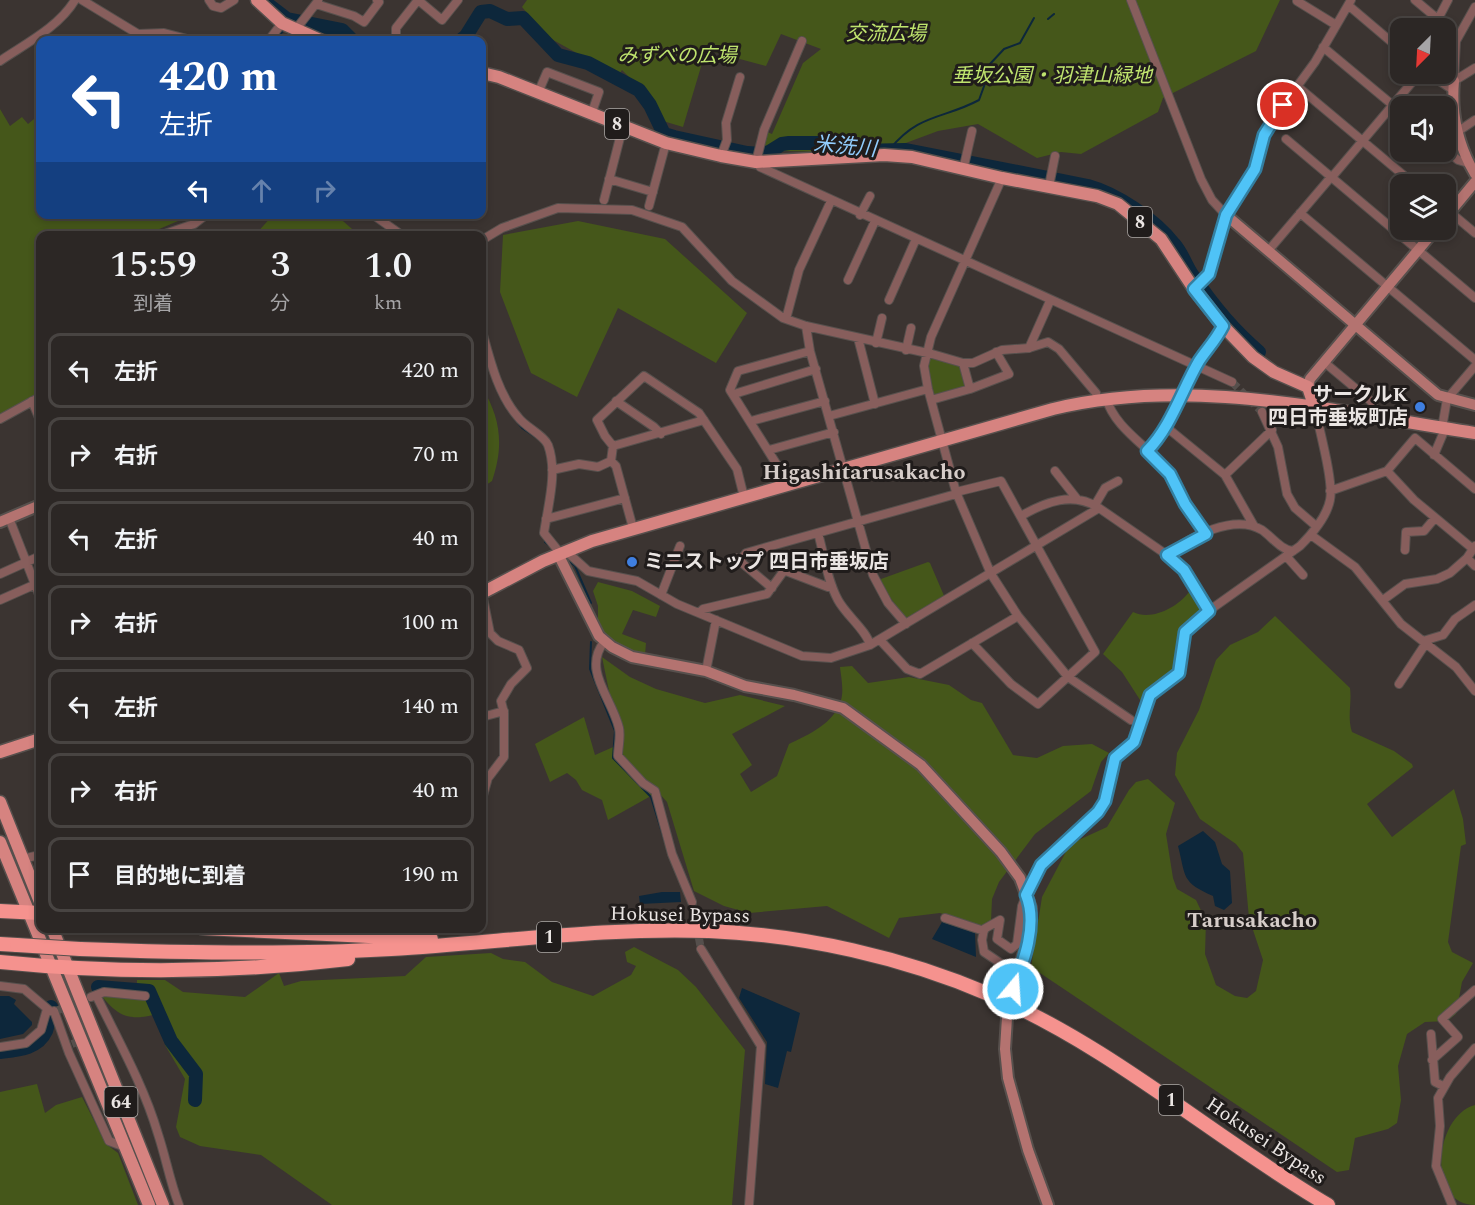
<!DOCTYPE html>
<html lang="ja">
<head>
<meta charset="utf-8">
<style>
	body { margin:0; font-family:Spectral,"Noto Sans JP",serif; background:#383332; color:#f1f3f6; height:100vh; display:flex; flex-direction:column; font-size:22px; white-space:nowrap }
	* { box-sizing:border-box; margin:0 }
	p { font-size:20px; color:#a6a5a7 }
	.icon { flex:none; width:33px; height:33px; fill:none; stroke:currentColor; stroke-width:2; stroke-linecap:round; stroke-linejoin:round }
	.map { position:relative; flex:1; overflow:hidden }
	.side { position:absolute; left:36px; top:231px; width:450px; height:702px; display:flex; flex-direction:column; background:#2c2725; border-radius:12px; box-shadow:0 3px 9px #0003,0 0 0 2px #484442 }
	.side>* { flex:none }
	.guide { position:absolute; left:36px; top:36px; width:450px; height:183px; border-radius:12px; box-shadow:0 3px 9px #0003,0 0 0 2px #484442; background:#1a4fa0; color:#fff; overflow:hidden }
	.needle { width:39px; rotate:204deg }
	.buttons { position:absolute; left:1390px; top:18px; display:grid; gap:12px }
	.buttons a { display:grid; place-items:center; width:66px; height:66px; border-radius:12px; background:#2c2725; box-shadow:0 3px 9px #0003,0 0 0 2px #484442; font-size:30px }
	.pin { position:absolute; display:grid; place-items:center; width:51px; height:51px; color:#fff; margin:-26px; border:3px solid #fff; border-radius:50%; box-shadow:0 2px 6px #0007 }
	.me { position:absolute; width:66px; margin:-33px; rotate:18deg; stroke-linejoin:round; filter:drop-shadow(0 0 4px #0008) }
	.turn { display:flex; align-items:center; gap:21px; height:126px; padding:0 24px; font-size:27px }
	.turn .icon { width:78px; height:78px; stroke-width:2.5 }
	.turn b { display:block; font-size:42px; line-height:51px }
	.lanes { display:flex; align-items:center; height:57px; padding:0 24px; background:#0003; justify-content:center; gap:30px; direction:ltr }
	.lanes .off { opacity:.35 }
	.eta { display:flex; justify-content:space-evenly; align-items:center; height:102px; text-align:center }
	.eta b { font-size:36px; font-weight:600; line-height:42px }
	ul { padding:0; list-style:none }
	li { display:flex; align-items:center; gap:18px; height:75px; margin:0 12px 9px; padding:0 12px; border:3px solid #484442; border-radius:12px }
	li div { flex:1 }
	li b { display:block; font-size:22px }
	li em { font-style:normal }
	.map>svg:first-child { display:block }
	.green { fill:#45571a }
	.water { fill:#0d273b }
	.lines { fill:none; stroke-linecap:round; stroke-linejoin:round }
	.stream { stroke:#0d273b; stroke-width:2 }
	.river { stroke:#0d273b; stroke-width:14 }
	.street-tunnel { stroke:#554f4c; stroke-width:8; stroke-dasharray:8 4; stroke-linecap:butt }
	.street-casing { stroke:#57504d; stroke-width:10 }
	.secondary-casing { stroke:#57504d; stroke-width:14 }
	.primary-casing { stroke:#57504d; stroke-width:15 }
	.highway-casing { stroke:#57504d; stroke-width:16 }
	.street { stroke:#875e5c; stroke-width:8 }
	.secondary { stroke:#b47370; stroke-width:10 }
	.primary { stroke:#d68380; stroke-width:12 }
	.highway { stroke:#f5928e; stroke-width:14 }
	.highway-bridge-casing { stroke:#57504d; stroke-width:16; stroke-linecap:butt }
	.highway-bridge { stroke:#f5928e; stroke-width:14 }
	.route-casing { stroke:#337fa1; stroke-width:15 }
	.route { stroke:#4fc3f7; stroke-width:10 }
	.shop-dot { fill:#3f7fe0; stroke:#201c1b; stroke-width:2 }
	.labels { text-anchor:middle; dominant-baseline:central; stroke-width:6; stroke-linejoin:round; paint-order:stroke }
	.shield { fill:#201c1b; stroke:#ada9a7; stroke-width:1.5 }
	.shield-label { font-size:18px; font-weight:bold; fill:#eae5e3 }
	.park-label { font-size:20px; font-style:italic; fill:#bfe46e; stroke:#201c1b }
	.poi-label { font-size:20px; font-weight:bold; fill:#eae5e3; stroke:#201c1b; text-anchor:end }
	.street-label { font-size:20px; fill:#eae5e3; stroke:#201c1b }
	.water-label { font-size:21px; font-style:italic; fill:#91ccfc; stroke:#201c1b }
	.quarter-label { font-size:22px; font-weight:bold; fill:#d6cdc9; stroke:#201c1b }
</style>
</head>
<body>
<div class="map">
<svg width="1475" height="1205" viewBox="0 0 1475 1205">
	<rect width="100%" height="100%" fill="#3b3431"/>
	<path class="green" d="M527,0H1280L1256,51L1163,98L1158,112L1081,154L1061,152L1037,158L978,124L938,131L879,153L784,151L769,157L767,146L761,144L765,131L772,134L803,63L821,49L781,34L766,66L706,50L683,127L663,121L640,88L622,70L618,76L528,26L532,19L522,7Z
		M0,109L10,126L22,117L28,124L40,114V214H169L178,221L145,235L40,236V394L0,415Z
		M273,215H336L359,235H255Z
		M578,221L665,239L747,313L716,363L618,308L577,397L531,373L500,292L503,235Z
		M932,356L958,363L966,386L965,388L936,397L933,395L928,376L929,359Z
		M482,387C501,419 504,446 492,481L483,487Z
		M928,562L930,563L945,598L908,619L905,618L879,582L881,579Z
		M598,582L632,591L660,606L656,617L633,610L622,634L646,643L645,655L621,647L598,633V606L593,591Z
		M1189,592L1201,609L1180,634L1179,660L1174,672L1169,678L1152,687L1142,703L1122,672L1103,654L1133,612C1151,621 1177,608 1189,592Z
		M1275,616L1350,688C1352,704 1347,717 1352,732L1394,751L1412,764L1413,767L1367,804L1392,837L1454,789L1463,819L1466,844L1461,846L1448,942L1452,952L1473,963L1462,982L1456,1014L1447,1021L1425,1022L1407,1034L1398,1066L1401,1100L1397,1123L1388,1129L1355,1138L1349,1170L1337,1172L1031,967L1042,897L1070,844L1107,827L1129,790L1136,782L1148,779L1175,803L1166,834L1173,878L1177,889L1196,900L1206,921L1205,954L1216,985L1235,996L1247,998L1256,991L1263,960L1249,918L1243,853L1236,844L1200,819L1175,775L1177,753L1199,710L1216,660L1230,645L1258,632Z
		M602,657L630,677L656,689L705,703L740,695L785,706L732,734L752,765L740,774L751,792L777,776L789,744C808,735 835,723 841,700C844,691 841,676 840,667L852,666L868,683L909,677L949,685L971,700L982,703L1013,755L1037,758L1063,746L1092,744L1109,753L1101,762L1091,791L1035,834L999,882L992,899L991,921L981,928L940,913L899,918L889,938L827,906L749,913L724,906L694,891L667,802L658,792L608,820L602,800L582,790L576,780L567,773L550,782L535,744L584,717L595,755L620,744Z
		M634,947L678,970L696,987L745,1050L732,1205H332L261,1155L200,1146L180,1137L176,1127L185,1079L165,1045L168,1040L162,1020L153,1015C124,1022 114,1012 97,990L137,987V980H165L183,992L245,997L279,973L284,986L301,981L405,976L426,957L491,953L503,959L525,962L552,982L593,996L631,975L636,966L627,962L625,952Z
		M37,1084L45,1113L56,1105L82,1097L106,1144L118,1153L138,1205H0V1092Z
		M1475,1105V1205C1426,1205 1434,1116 1475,1105Z"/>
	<path class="water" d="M1203,831L1215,842L1222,864L1230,871L1232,903L1224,910L1215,906L1213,896C1181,882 1186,877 1178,846Z
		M662,892H680L681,902L640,904L639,896Z
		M942,922L975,933L976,957L932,939Z
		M742,988L800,1013L791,1052L787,1051L778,1088L765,1084L767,1042L739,998Z
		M0,996H9L16,1000L14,1004L32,1022V1025L23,1034L0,1039Z"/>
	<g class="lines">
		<path class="stream" d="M1048,19L1054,14
			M275,40L285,29
			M990,64L1004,49L1020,43L1034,18
			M890,149C919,113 944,119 979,100L987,78
			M366,214L396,236
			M482,346L487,363
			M511,414L522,428L543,442
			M545,542L550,546
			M569,561L575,566L591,603
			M591,642L590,669L615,731L613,758L651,797L665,842"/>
		<path class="river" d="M270,6L287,19L342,30L352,40
			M461,40L466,36L481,12L490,11L507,19L523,18L558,55L588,63L639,90L650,105L664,134L674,137L747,153L766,154L782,144L789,143H821L854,151L906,150L1088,186C1117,194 1154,219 1174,244C1182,253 1186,266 1193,276C1211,303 1234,331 1259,352
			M98,987L149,991L171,1041L196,1074L195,1100
			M0,1052C17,1050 38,1049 46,1031C49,1023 48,1015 51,1007"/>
		<path class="street-tunnel" d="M1232,382L1262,412
			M692,902L701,949
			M56,1011L91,997
			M72,1044L103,1032"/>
		<g class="street-casing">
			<path id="street" d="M82,0L138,34L164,33L191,40
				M209,0L213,6L221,8L234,0
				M418,0L442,20L458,0
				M1131,0L1201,179L1212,200L1226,215
				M1415,0L1458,36
				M1297,1L1336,25
				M316,4L354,16L364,22L379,2L377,0
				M1348,5L1401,50
				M1475,7L1456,41L1454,81L1475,68
				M1438,19L1448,0
				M296,29L318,1
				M269,40L282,23
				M396,40V28L418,0
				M802,41L764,130L756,162L760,167L1232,382
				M1323,47L1401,112
				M0,61C25,44 59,27 75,0
				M1429,74L1453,90
				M1297,86L1414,184
				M538,93L547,72L599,92L591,115
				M1457,132L1475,120
				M1286,139L1475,298
				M1446,150L1458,160L1468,163
				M721,156L727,140L726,123L740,77
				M963,170L972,131
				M1332,177L1419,74
				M1002,178L931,337L924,366L928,389L956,492L991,574L1018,616L1068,677L1131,720
				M609,179L653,192
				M1049,186L1055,156
				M604,200L623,126
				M649,206L666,143
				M1450,212L1475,233
				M1300,213L1475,360
				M372,214L403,236
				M860,215L870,196
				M159,236L194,224L207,214
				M482,240L502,228L558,208L632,210L682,227L732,281L783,318L806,326L932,354L963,363H973L1002,350L1029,348L1048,342L1059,349L1096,393
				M1268,251L1331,177
				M848,280L875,221
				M1194,289L1209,274L1226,215L1255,169L1266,129L1315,62L1351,0
				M889,300L916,239
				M786,319L799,270L831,201
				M806,326L810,351L873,575L888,603L906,624
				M482,331C490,360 498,394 518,417C525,427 544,435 548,445C558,472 548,505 544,533L560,553
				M858,338L875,404
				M876,343L882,318
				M1029,348L1050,301
				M906,350L911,328
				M1324,362L1373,403L1370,418
				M970,389L1009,374L996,352
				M734,394L816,369
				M1106,398C1116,431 1151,447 1169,473C1183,493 1190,513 1206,534
				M931,400L970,389L963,363
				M32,401L40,420
				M616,401L654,427L661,434
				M1262,412L1278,447L1287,494L1295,508L1316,526
				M829,416L928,389
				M0,419L40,397
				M751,421L825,401
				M1165,426L1225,475L1254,526
				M1442,428L1447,399L1475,366
				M613,446L704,420
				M769,450L834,432
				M1147,451C1171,426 1182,390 1199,361C1207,349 1216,340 1223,326
				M1434,455L1445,429
				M611,461L613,446L605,436L597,420L644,376L699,413L737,469L744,497
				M552,470L579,464L598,467L611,461L616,466L633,528
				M1055,471L1077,499
				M1387,471L1414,500L1473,549L1475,546
				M1225,475L1272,430
				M789,484L730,390L738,371L810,351
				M1330,491L1387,471L1415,438L1475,489
				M956,492L1001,481L1095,652L1038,704L1011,684L972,643
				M1095,505L1105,488L1118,481
				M1021,516C1045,502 1073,491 1099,508
				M9,518L40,597
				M546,519L625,498
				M818,533C824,554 827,580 838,600C846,615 867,631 870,645
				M1311,535L1355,567L1401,624L1456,667L1475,691
				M1405,550L1406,532L1424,531L1435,518
				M566,551L588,571L637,581L677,604L802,656L831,658L870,645L1099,508L1167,555C1190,537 1234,513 1262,530C1272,537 1281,550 1293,551
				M1167,555L1184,570L1209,611
				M1286,556L1303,575
				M736,558L772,588
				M1467,558L1475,566
				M741,560L746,553L956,494
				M0,574L40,556
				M482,593L490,633L498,641L519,650L527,668L511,684L501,701L504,713V757L488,778L482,799
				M661,595L680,546
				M0,600L36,584
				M1383,600L1405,584L1437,579L1450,573L1467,558L1473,549
				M699,613L703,609L767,594L783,572L786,571L828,587L832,586
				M880,640L907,669L920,674L1018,616
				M1423,641L1443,635L1455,619L1475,605
				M604,642C582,670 612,698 619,728C621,737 618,747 618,756L643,783L655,791L672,854L692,902
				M706,671L716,620
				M1399,684L1426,643
				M482,717L504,711
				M22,859L35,856L40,859
				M945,918L984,931
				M701,949L761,1046L749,1205
				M1018,975L984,952L982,940L984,929L1000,920L997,939L1011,949L1017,944L1022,906L1034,876L1050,855L1075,836L1098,812L1105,801L1115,758L1134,742L1148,700L1157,688L1175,678L1180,670L1185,632L1200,617L1300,546C1311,535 1327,516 1330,500C1334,482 1319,429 1315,408
				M0,986L24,989L50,1011
				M96,995C118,1040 144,1086 158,1134C166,1158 170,1182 179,1205
				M91,997L104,992L145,996
				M54,1011L69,1053L109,1141L125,1147
				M1431,1034L1435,1082L1443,1086
				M0,1047L26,1043L41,1030L47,1009
				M1432,1060L1458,1037L1442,1019L1475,990
				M1452,1205L1436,1166L1440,1126L1438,1098L1450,1077L1475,1048"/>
		</g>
		<g class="secondary-casing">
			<path id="secondary" d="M1454,81C1451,114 1458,145 1475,174
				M1226,215L1438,395L1475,405
				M1446,217L1475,182
				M1308,387L1310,379L1435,230
				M0,522L40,505
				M558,554L599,636L612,647L632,657L706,671L745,686L794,695L843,708L921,765L1001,852L1020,878L1031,908L1029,937L1008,1002L1005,1049L1008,1078L1028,1150L1048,1205"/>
		</g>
		<g class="primary-casing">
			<path id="primary" d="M257,0L282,23L320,40
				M482,73L499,77L666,143L721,156L756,162L884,155L912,157L1002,178L1097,196L1118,204L1161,239L1194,289L1223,326L1253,357L1274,372L1308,387L1315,408
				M482,593L543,561L592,541L1053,409C1193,375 1335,412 1475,433
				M0,752L40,739
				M0,802L40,902
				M0,842L149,1205
				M52,928L163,1205"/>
		</g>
		<g class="highway-casing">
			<path id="highway" d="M0,911L40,913
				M203,928L431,939
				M0,944L17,945
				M80,949C184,953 288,955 391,949C497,943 603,927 709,931C804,935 903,957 991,995C1114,1048 1214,1138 1328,1205
				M0,962C117,974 232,973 348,959"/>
		</g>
		<use href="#street" class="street"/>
		<use href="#secondary" class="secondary"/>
		<use href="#primary" class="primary"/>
		<use href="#highway" class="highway"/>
		<g class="highway-bridge-casing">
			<path id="highway-bridge" d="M17,945L80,949"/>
		</g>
		<use href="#highway-bridge" class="highway-bridge"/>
	</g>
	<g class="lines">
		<g class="route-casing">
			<path id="route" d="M1013,989C1024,961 1038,924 1026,895L1041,865L1098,812L1105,801L1115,758L1134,742L1150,695L1179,673L1185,632L1209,611L1184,570L1167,555L1206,534L1185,504L1170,474L1147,451C1171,427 1182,390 1199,361C1207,349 1216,340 1223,326L1194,289L1209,274L1226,215L1255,169L1264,135L1283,105"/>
		</g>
		<use href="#route" class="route"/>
	</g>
	<g class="shop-dot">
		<circle cx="1420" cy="407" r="6"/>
		<circle cx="632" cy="562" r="6"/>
	</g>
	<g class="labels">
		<g class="shield">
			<rect x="605" y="109" width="24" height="30" rx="4.5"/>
			<rect x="1128" y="207" width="24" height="30" rx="4.5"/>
			<rect x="537" y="922" width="24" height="30" rx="4.5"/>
			<rect x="1159" y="1085" width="24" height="30" rx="4.5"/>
			<rect x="104.5" y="1087" width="33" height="30" rx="4.5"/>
		</g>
		<g class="shield-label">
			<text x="617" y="124">8</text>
			<text x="1140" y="222">8</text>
			<text x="549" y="937">1</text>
			<text x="1171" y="1100">1</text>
			<text x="121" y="1102">64</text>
		</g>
		<g class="park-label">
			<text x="886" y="34">交流広場</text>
			<text x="677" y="56">みずべの広場</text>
			<text x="1052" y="76">垂坂公園・羽津山緑地</text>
		</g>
		<g class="poi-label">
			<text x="1408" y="395">サークルK<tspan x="1408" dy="23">四日市垂坂町店</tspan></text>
			<text x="644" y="562" text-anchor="start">ミニストップ 四日市垂坂店</text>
		</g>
		<g class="street-label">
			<text transform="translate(680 915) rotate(1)">Hokusei Bypass</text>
			<text transform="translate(1266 1141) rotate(34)">Hokusei Bypass</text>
		</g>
		<g class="water-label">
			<text transform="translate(845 147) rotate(5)">米洗川</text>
		</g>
		<g class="quarter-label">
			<text x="864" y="472">Higashitarusakacho</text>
			<text x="1252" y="920">Tarusakacho</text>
		</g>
	</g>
</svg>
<div class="buttons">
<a><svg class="needle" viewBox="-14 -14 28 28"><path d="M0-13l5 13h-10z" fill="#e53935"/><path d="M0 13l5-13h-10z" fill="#a6a5a7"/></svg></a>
<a><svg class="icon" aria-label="sound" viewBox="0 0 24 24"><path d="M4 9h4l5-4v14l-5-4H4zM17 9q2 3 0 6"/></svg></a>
<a><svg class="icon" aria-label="layers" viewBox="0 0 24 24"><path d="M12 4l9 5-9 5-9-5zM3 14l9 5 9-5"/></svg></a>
</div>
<div class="pin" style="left:1283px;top:105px;background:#d93025"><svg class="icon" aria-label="arrive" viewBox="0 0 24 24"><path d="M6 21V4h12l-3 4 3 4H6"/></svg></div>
<svg class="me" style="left:1013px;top:989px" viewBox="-20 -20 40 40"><circle r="17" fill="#4fc3f7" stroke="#fff" stroke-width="3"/><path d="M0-11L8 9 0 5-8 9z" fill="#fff"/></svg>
<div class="guide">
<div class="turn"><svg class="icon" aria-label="left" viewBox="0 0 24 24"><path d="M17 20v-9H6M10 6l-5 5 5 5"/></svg><div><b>420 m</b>左折</div></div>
<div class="lanes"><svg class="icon" aria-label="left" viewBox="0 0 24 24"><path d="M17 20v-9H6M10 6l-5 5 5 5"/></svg><svg class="icon off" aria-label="ahead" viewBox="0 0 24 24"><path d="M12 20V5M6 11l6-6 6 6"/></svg><svg class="icon off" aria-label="right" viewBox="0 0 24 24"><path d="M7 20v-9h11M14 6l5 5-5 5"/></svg></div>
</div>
<section class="side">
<div class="eta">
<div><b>15:59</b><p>到着</p></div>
<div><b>3</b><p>分</p></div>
<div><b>1.0</b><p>km</p></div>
</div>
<ul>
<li><svg class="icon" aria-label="left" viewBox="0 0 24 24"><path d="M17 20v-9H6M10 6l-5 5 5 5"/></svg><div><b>左折</b></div><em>420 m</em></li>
<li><svg class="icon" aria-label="right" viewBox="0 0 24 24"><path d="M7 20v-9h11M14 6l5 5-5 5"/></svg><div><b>右折</b></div><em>70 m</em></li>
<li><svg class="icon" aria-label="left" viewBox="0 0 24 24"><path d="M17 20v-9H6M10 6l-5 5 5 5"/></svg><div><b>左折</b></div><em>40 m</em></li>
<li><svg class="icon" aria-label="right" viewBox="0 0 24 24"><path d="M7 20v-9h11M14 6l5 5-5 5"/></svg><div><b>右折</b></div><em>100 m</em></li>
<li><svg class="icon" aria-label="left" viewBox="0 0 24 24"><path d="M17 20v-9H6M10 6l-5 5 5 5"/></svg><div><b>左折</b></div><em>140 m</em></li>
<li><svg class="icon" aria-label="right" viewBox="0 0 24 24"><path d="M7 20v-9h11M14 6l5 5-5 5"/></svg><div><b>右折</b></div><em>40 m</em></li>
<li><svg class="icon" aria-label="arrive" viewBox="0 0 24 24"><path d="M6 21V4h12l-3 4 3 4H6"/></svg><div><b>目的地に到着</b></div><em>190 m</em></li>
</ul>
</section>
</div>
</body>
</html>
